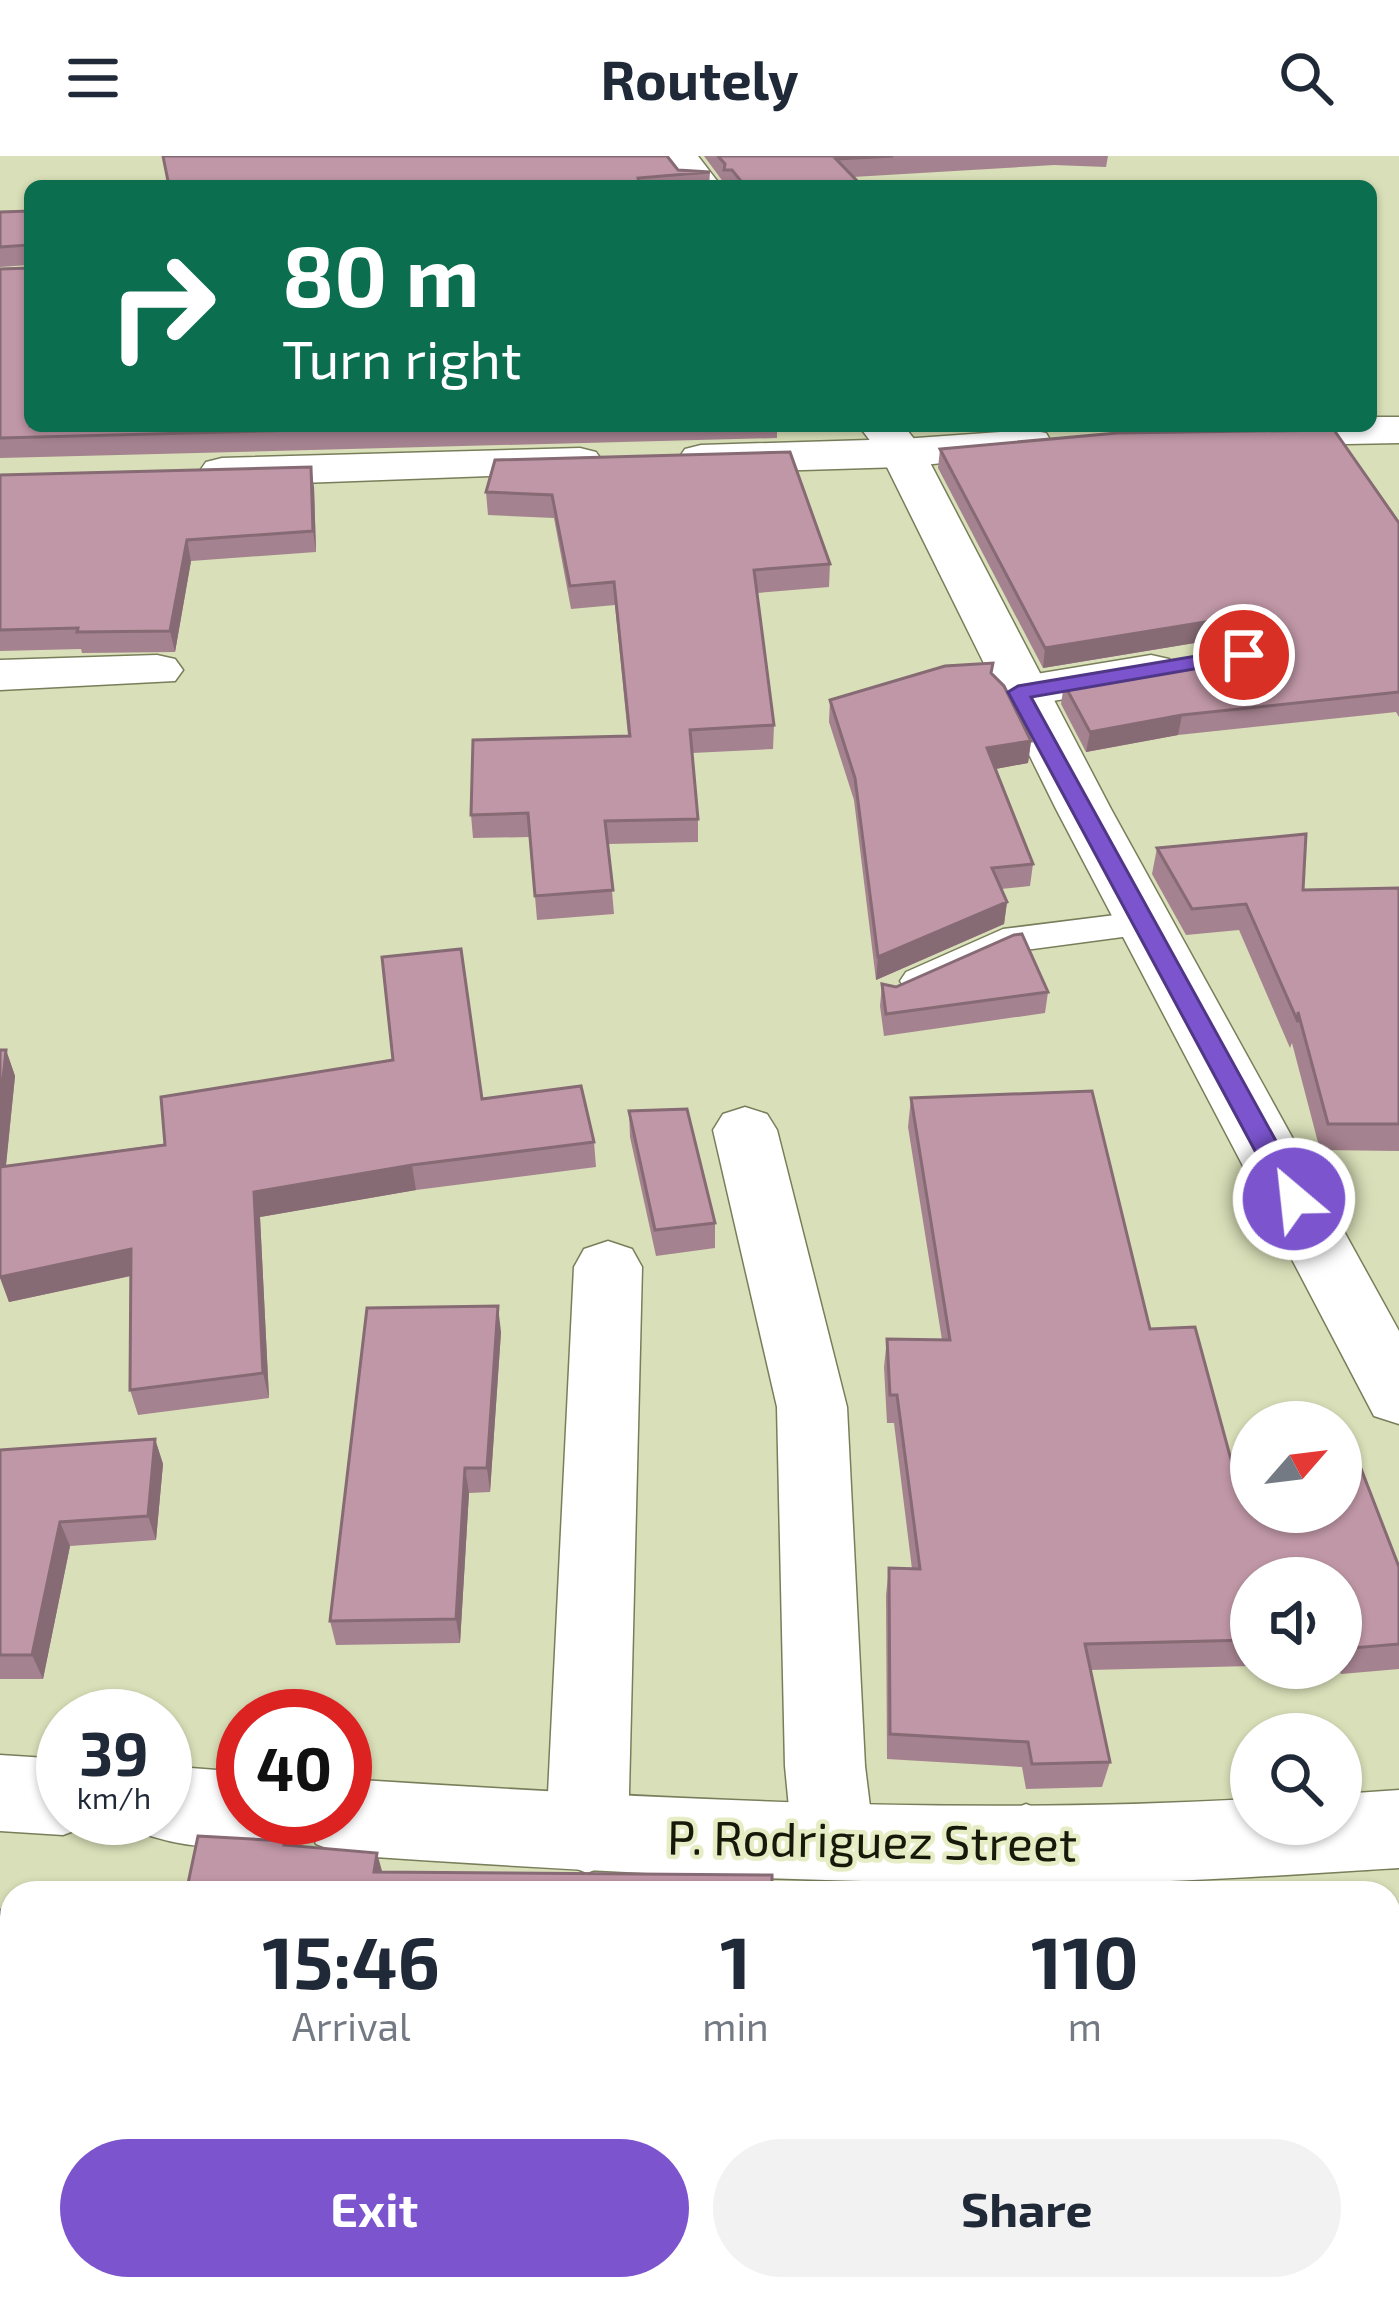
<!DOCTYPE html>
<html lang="en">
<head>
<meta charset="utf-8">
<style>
	body { margin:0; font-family:"Exo 2",sans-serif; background:#f2f2f3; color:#1f2937; height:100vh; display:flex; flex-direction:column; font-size:45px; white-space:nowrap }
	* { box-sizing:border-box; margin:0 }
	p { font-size:39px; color:#747a83 }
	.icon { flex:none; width:66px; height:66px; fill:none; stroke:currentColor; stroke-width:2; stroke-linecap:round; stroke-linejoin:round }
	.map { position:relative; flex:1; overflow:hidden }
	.details { position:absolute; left:0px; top:1725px; width:1401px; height:420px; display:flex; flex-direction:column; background:#fff; border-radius:36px 36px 0 0; box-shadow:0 3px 9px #0004 }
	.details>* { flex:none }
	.hud { position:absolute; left:24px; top:24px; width:1353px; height:252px; border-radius:18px; box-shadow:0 3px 9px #0004; background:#0b6e4f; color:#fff; overflow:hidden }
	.needle { width:78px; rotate:62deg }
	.controls { position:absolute; left:1230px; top:1245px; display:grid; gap:24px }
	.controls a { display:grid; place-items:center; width:132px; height:132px; border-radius:50%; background:#fff; box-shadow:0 3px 9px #0004; font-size:60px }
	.speed { position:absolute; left:36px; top:1533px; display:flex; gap:24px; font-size:60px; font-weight:700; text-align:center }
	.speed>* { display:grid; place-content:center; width:156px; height:156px; border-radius:50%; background:#fff; box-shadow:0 3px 9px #0004; line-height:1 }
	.speed small { font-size:30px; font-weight:400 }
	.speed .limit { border:18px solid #d22; background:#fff; color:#111 }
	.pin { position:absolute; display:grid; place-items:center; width:102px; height:102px; color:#fff; margin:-51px; border:6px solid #fff; border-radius:50%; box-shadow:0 3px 12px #0007 }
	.me { position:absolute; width:132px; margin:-66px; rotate:332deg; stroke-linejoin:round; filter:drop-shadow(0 0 9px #0008) }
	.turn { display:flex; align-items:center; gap:42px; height:252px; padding:0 60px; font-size:54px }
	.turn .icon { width:156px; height:156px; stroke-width:2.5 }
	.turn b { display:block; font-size:84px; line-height:102px }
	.eta { display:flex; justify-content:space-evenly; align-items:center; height:204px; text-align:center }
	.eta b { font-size:72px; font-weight:700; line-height:84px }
	.cta { display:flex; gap:24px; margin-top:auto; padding:24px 60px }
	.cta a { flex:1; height:138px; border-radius:72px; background:#7b54ce; color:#fff; font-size:48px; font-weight:700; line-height:138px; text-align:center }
	.cta a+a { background:#f2f2f3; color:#1f2937 }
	header { display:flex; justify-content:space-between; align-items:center; height:156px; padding:0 60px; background:#fff; font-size:54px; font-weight:700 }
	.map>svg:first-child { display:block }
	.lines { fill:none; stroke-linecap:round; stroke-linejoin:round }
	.lane-casing { stroke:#797e5a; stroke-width:3 }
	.street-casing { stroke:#797e5a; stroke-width:3 }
	.secondary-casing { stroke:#797e5a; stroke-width:3 }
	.lane { fill:#fff; fill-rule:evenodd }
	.street { fill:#fff; fill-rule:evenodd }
	.secondary { fill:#fff; fill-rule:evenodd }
	.wall { fill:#a5828f }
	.shaded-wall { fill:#866a74 }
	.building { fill:#c097a6; stroke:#866a74; stroke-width:3 }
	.route { fill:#7b54ce; stroke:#503786; stroke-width:3 }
	.labels { text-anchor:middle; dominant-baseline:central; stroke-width:9; stroke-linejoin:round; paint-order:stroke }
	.near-street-label { font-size:48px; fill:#161809; stroke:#e6edc5 }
</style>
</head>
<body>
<header><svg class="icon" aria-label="menu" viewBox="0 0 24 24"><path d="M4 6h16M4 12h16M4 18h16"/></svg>Routely<svg class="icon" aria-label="search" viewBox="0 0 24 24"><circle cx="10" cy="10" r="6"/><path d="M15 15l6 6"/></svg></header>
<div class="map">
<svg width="1399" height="2145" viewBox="0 0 1399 2145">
	<rect width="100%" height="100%" fill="#d9dfb8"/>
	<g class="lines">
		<g class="lane-casing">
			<path id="lane" d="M1147,755L1160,758L1165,767L1160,776L1011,796L919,838L906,834L900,825L906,816L1003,773Z"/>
		</g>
		<g class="street-casing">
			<path id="street" d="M1371,261H1399V287L1247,290L1231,286L1225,277L1229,270H1371Z
				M1030,274L1046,277L1052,287L1046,297L902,311L701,317L685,313L678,303L685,293L701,289L902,283Z
				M580,292L596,296L603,306L596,316L222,330L206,326L199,316L206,306L222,302Z
				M157,499L175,503L183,514L175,525L0,534V504Z
				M1151,499L1169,503L1177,514L1169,525L1018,551L1000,547L992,536L1000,525L1018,521Z
				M745,951L767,958L777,974L847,1251L865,1610L874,1683L862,1710L833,1722L804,1710L792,1683L785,1610L777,1251L713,974L723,958Z
				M608,1085L632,1093L642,1111L628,1678L616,1705L587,1717L558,1705L546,1678L574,1111L584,1093Z
				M1026,1648L1055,1660L1067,1687L1073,1737H989L985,1687L997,1660Z
				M466,2133H560L559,2145H465Z
				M1021,2133H1115L1116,2145H1022Z"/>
		</g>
		<g class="secondary-casing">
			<path id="secondary" d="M659,0H698L721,30H682Z
				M859,270H904L925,297L1111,653L1399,1175V1268L1374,1260L1056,653L881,299Z
				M0,1599L63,1603V1662H94L92,1668L63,1679L0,1675Z
				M165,1610L243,1616V1662H280L272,1681C229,1698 179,1691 136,1675L131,1662H165Z
				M345,1623C646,1642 949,1660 1251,1643V1668H1341V1638L1399,1634V1712C1311,1717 1224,1724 1136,1726C872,1731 608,1717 345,1699L316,1688L305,1662H345Z"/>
		</g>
		<use href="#lane" class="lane"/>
		<use href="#street" class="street"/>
		<use href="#secondary" class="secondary"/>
	</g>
	<path class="wall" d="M704,0H1108L1106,11L1054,9L853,21L862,30H724V27Z
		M678,14L710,16L709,30H169Z
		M30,55V270H777V282L0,302V113L29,112V109L0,111V56Z
		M956,270H1006L957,274Z
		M940,293L1399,367V561L1396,556L1178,579L1086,596L1061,548L1064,528L1267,494L1269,492L1266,485L1243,479L1043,512L938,312Z
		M495,304L830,408L829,431L757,437L774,569L773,593L692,597L698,663V686L608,688L614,758L537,764L530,681L473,682L471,659L628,580L615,449L571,453L554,362L488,359L486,336Z
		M0,319L314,331L316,396L191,405L175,496L82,497L81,493L0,495Z
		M991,517L1031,585L1028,607L995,613L1033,708L1030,730L1001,733L1007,746L1004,768L876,824L854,644L829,566L830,544Z
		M1157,692L1303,734L1399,732V995L1320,994L1292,887L1290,892L1239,774L1186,779L1152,718Z
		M882,828L896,831L1048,836L1045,857L884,880L880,850Z
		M6,894L15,920L6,1010L482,943L594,986L596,1011L416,1034L260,1061L269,1242L138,1259L130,1234L131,1120L9,1146L0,1122Z
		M911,942L1150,1173L1233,1311L1399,1411V1513L1341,1518L1339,1512H1341V1422H1251V1510L1090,1514L1110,1606L1102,1631L1026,1633L1022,1611L887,1603L886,1439L889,1412L912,1413L894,1267H887L884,1211L887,1183L942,1184L908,971Z
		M629,955L715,1067V1092L656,1100L630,981Z
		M501,1176L490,1336L469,1337L460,1487L336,1489L330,1465Z
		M155,1283L163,1308L156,1384L70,1390L43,1523H0V1294Z"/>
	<path class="shaded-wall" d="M311,311L314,331L316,396L313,375Z
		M187,384L191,405L175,496L170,475Z
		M1248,459L1243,479L1043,512L1045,492Z
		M1182,559L1178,579L1086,596L1090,576Z
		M1031,585L1028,607L985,615L987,592Z
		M1007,746L1004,768L876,824L878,801Z
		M6,894L15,920L3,1037L0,1030V952Z
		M412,1009L416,1034L260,1061L269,1242L263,1217L254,1036Z
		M131,1093L139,1118L9,1146L0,1121Z
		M498,1150L501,1176L490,1336L487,1312Z
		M155,1283L163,1308L156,1384L148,1360Z
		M465,1312L469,1337L460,1487L456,1463Z
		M60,1366L70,1390L43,1523L32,1499Z
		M377,1697L384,1722L374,1716Z
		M161,2133H177L175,2145H159Z"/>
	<path class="building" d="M163,0H667L678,14L710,16L638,22L640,30H169Z
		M718,0H893L836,3L862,30H745L732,14H724L725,8Z
		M30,55V270H457L0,282V113L29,112L28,89L0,91V56Z
		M1334,274L1399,367V536L1182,559L1090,576L1064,528L1267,494L1277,481L1270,465L1248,459L1045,492L940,293L1117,277Z
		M790,296L830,408L754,414L774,569L690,574L698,663L605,665L613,734L535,740L528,657L471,659L473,584L630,580L614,426L570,430L552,339L486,336L495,304Z
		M311,311L313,375L187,384L170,475L77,476L78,472L0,474V319Z
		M993,507L991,517L1004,530L1031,585L987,592L1033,708L992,712L1007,746L878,801L855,622L830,544L945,510Z
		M1306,678L1303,734L1399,732V968H1328L1298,856V866L1246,748L1192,753L1157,692Z
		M1022,778L1048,836L886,858L882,828L896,831L1014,779Z
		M461,793L482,943L581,930L594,986L412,1009L254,1036L263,1217L130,1234L131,1093L0,1121V1011L165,989L161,941L393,904L382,801Z
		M0,894H6L0,952Z
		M1092,935L1150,1173L1195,1171L1233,1311L1251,1310V1356H1341V1307L1358,1305L1399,1411V1488L1353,1492L1349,1481L1341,1482V1422H1251V1484L1085,1488L1110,1606L1032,1608L1028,1586L890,1578L889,1412L920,1413L897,1239H890L887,1183L950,1184L911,942Z
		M687,953L715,1067L655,1074L629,955Z
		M498,1150L487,1312H465L456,1463L330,1465L367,1152Z
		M155,1283L148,1360L60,1366L32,1499H0V1294Z
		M198,1680L285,1685L284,1689L377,1697L374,1716L772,1719V1737H186Z
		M0,1754L12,1757V2133H161L159,2145H0Z"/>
	<path class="route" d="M1244,492L1252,494V503L1031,541L1308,1043L1294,1053L1281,1043L1008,536L1018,530Z"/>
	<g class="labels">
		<g class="near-street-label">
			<text transform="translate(872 1683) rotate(1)">P. Rodriguez Street</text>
		</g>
	</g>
</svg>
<div class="controls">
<a><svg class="needle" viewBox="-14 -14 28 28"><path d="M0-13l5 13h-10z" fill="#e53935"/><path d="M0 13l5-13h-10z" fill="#747a83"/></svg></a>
<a><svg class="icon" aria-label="sound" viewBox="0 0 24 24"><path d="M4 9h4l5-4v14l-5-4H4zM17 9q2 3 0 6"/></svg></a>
<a><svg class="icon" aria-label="search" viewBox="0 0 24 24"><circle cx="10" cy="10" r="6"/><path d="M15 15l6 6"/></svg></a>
</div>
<div class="speed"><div>39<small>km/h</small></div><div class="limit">40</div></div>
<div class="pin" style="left:1244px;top:499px;background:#d93025"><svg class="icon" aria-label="arrive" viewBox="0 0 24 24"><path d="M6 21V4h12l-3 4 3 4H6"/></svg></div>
<svg class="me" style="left:1294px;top:1043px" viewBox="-20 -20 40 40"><circle r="17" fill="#7b54ce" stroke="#fff" stroke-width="3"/><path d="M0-11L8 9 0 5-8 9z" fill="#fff"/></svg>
<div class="hud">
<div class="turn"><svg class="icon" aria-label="right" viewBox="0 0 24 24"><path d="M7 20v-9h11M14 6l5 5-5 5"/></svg><div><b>80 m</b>Turn right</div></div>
</div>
<section class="details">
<div class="eta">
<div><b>15:46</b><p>Arrival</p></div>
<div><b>1</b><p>min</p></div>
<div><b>110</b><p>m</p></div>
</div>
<div class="cta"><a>Exit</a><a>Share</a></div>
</section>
</div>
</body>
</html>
